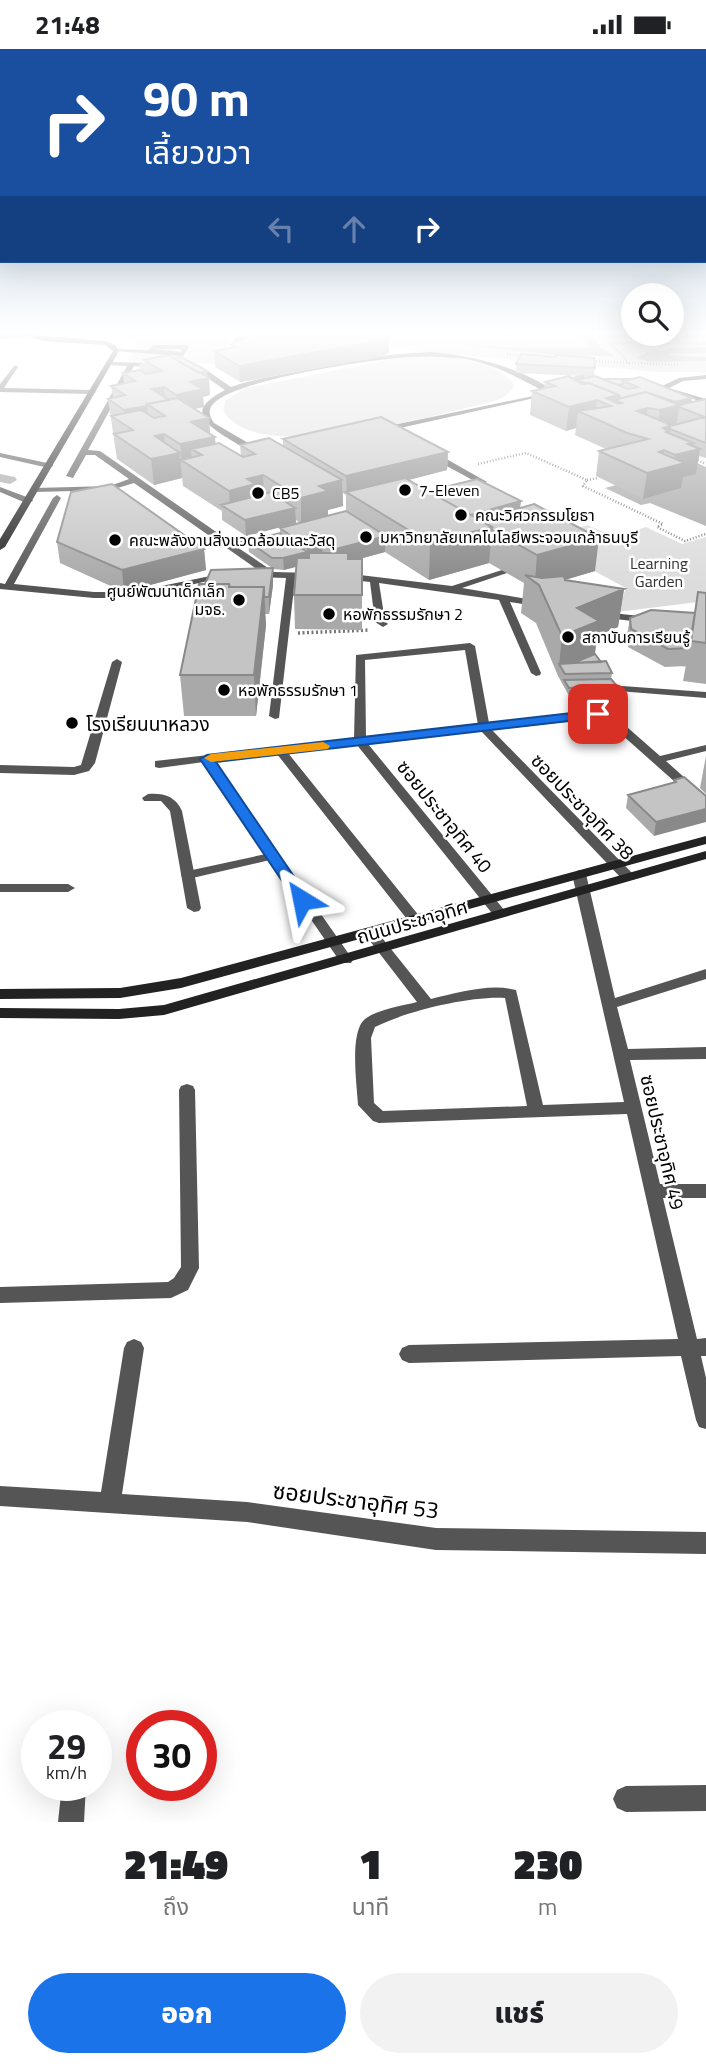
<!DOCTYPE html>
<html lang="th">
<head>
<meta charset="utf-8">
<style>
	body { margin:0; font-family:"Titillium Web","Noto Sans Thai",sans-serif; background:#f2f2f2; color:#202124; height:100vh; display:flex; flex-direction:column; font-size:26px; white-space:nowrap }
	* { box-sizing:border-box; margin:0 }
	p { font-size:23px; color:#757577 }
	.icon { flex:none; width:38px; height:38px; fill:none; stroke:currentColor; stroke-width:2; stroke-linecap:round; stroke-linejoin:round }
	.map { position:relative; height:1773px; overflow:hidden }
	.side { display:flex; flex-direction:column; background:#fff; flex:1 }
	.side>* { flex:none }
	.guide { position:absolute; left:0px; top:0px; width:707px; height:214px; box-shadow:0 7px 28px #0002; background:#1a4fa0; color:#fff; overflow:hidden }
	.controls { position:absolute; left:621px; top:234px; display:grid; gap:14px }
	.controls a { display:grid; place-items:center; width:63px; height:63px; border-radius:50%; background:#fff; box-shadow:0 7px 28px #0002; font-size:35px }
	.speed { position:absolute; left:21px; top:1661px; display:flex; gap:14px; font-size:35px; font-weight:700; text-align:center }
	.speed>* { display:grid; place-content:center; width:91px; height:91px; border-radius:50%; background:#fff; box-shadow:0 7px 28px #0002; line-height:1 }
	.speed small { font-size:18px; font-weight:400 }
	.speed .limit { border:10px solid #d22; background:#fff; color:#111 }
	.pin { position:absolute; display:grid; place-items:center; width:60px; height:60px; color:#fff; margin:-30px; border-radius:14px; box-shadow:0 4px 10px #0006 }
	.me { position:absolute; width:77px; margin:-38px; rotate:325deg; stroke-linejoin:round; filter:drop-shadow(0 0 5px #0008) }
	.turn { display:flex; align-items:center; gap:24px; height:147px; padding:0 28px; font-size:32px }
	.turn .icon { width:91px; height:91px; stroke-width:2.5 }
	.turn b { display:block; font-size:49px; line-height:60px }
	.lanes { display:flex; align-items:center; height:66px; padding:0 28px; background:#0003; justify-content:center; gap:35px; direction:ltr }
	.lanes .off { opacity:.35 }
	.eta { display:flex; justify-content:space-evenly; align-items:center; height:119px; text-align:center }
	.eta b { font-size:42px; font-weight:800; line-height:49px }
	.action { display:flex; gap:14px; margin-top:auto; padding:14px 28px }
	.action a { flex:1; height:80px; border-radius:42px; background:#1a73e8; color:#fff; font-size:28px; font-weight:800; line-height:80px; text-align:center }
	.action a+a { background:#f2f2f2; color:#202124 }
	.status { display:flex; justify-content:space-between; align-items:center; height:49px; padding:0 35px; background:#fff; direction:ltr }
	.status svg { height:19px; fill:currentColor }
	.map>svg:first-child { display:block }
	.green { fill:#dcdcdc }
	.water { fill:#a3a3a3 }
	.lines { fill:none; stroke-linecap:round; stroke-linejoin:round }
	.canal { fill:#a3a3a3; fill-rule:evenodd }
	.path-far1 { stroke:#777; stroke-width:2.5; stroke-dasharray:1 2; stroke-linecap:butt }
	.path { stroke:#777; stroke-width:3.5; stroke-dasharray:2 2.5; stroke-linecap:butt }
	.lane { fill:#555; fill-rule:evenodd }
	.street { fill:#555; fill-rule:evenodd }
	.secondary { fill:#222; fill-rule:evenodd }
	.wall { fill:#a9a9a9; fill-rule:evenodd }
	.shaded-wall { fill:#898989 }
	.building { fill:#c4c4c4; stroke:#898989; stroke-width:2 }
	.route { fill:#1a73e8; stroke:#114b97; stroke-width:2 }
	.slow { fill:#f59e0b }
	.poi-dot { fill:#000; stroke:#fff; stroke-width:2.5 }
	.labels { text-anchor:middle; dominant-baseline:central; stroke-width:5; stroke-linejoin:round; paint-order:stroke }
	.far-poi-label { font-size:16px; fill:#000; stroke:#fff; text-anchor:start }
	.far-park-label { font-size:16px; fill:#333; stroke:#fff }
	.poi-label { font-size:19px; fill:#000; stroke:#fff; text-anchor:start }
	.street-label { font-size:19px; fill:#000; stroke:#fff }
	.near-street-label { font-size:23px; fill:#000; stroke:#fff }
</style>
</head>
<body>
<div class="status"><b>21:48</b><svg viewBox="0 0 49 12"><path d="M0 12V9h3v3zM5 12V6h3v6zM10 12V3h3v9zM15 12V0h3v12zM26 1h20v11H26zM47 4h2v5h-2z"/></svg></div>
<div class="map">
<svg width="706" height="1773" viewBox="0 0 706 1773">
	<rect width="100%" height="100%" fill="#fff"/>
	<path class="green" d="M46,285H229V311L225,315L128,312L139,289Z
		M312,285H706V323H658L426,303Z
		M399,309C433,308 489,304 513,334V339L504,348L492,353C439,364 255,420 223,361L226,351L246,339Z
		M588,476L614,488L646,478L682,495L706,488V552L617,563L626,539L536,491Z"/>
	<path class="water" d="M448,294L494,298L602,299L614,307L557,306Z
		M667,301L670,306L706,308V312L651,313L637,309L647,303Z
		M697,414L706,418V477L650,454L641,456L605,439Z"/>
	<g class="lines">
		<path class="canal" d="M580,285H591L601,299L599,301H591Z
			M706,298V304L669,305L663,302L669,299Z
			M0,425L15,428L17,431L10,435L0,433Z"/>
		<path class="path-far1" d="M135,285L148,286
			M360,285L373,288
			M602,285L630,315
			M643,292L671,294L693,285
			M675,293L706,295
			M610,295L643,292L631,285
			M507,305L526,307
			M590,312L679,316
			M695,410L706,415
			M478,415L526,404L587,431L583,437L663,475L657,478L685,492L706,485
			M587,431L598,429"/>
		<path class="path" d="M298,584L370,581"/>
		<path class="lane" d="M253,285H272L235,292L232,290Z
			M153,296H186L189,298L183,307L113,302L116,300L149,301ZM155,300H182L181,303Z
			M431,303C476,307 520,318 557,344L382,383H379V379L547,344C518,329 490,312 457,309C438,308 418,307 398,309C363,312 234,331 213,355C207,362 210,368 214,374L262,402L263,404L259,406C249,402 239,396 229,390C201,373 188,360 225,341L187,315L190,313L202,318L231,338C250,331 270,328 290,324C337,313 383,305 431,303Z
			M107,313L156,314L159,316L156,318L134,317L88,401L100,402L232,494L267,487V491L237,498L274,523L313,524L318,527L313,530H295L279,669L275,670L269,667L286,529L253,528V524L261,523L134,434L111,441L35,443L31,441L35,439L110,437L129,430L95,406H86L73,429L66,427L127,317L109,316Z
			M15,316L18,318L4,339L92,341L96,343L92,345L0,343V335Z
			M706,326V330L683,332L669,339L706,350V354L654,338L657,336L662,337L679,329Z
			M0,404L52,415L53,417L49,419L0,408Z
			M430,404H436L487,433L480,435L430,408Z
			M0,438L32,450L33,452L26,454L0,443Z
			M57,446L61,449L14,535L94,543H132L225,524L230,527L132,549H94L0,540V534L5,535L53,449Z
			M502,521L510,523L462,539L545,553V557L542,558L510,553L541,624L540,626L536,627L531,624L499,551L379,534L385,572L388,575L383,578L375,573L370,533L343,530L338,527L343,524L452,537Z
			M603,563L649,568L654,571L649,574L599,568L598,566Z
			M117,610L122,613L95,714L89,722L74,726L0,724V716L74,718L81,716L112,613Z
			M622,637L706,643V649L618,642L617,640Z
			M148,745C164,744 175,747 182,762L201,859L199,862L194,863L187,859L170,762L161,752H144L142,749Z"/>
		<path class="street" d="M28,285L25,288L0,290V286Z
			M470,594L475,597L489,674L602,662L611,664L660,707L706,696V702L666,712L706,748V758L702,757L603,669L492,681L633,825L635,828L633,831H623L481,682L368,695L505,862L507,865L505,868H495L357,696L288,704L420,868L422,871L415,875L410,874L277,705L214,712L353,911L351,914H341L270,811L188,830L183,829L181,826L183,823L266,805L204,713L159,719L155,718V712L354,690L356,606ZM465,601L478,676L366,688L365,611Z
			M579,821L586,825L615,949L706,920V930L617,958L628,1000L706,998V1010L630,1011L660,1135H706V1149H663L697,1290L706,1289V1307H701L706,1329V1380L699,1378L696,1371L681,1307L409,1314L402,1311L399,1305L402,1299L409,1296L678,1290L627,1065L379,1074L373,1072L358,1056C357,1036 349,983 365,970C378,960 402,957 417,953L363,883L370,879L375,880L431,950C457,944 490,934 516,941L543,1056L624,1053L572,825ZM505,949L527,1057L383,1062L374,1054L371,989L375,978C407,962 469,947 505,949Z
			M0,835H68L75,839L68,843H0Z
			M187,1035L193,1037L195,1041L199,1219L188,1241L171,1249L0,1254V1238L168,1233L174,1229L181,1218L179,1041L181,1037Z
			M134,1290L141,1293L144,1299L122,1445L247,1453L436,1479L706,1483V1505L436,1501L247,1473L0,1457V1437L101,1443L124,1299L127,1293Z
			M62,1736H86L84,1773H58Z
			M706,1736V1762L626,1763L617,1759L613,1750L617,1741L626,1737Z"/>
		<path class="secondary" d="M21,285L106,292L115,296L119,302L5,498L0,501V490L113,302L105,296L43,292Z
			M706,787V795L181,939L120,949L0,950V940L120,939L181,929Z
			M706,802V810L164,966L119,970L0,969V959L119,960L164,956Z"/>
	</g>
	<path class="wall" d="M362,286L367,288H389V304L385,305V307L240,333L215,318L214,302L231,299V295L240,291V289Z
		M144,311L208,328L210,346L203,348L204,358L194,360L209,369L210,385L215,388V395L241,407L240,396L283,397V390L448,403L447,421L409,431L428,442L520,459L595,522L565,531L624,540L618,578L597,587L595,605L612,624L611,630L617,637L616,643L568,645L558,627L536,574L521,564L524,534L489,514L429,531L385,503L360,510L362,546V581L295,580L294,546L296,517L284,521L273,520V536L269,565H265L266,576L256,667H184L180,626L205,535L272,519L249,503L248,492L280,484V479L300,474L296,471V474L246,487L222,471V462L183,437L181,419L182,429L154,436L117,410L108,350L113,349L111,337L124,334L123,324L140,322L139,315L145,314ZM343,444L346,446V462L328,467V461L343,457Z
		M516,315L595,319L594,327L602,330H632L692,349V353L706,350V409L699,407L696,425L683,428L681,439L643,450L596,427L599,402L606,400L575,386L576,379L566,382L530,366L532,342L544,340L545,333L581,327L516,324Z
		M57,493L204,500L206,521L124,543L60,514Z
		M706,544V635L683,632L686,616V617L665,618L628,598L627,586L630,569L695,564Z
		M706,707V745L700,739Z
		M684,728L654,787L626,759L628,746L673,734L674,731Z"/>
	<path class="shaded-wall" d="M389,288V304L385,305V307L240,333L239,317Z
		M207,322L208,329H209L210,346L203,348L204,358L178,363L176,346L188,325Z
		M164,338L165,353V367L152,340Z
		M619,346L618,353L614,351L612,371L611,357L606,349Z
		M661,347L659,361L648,359L644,383L624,365Z
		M692,349L690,362L679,358L676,380H670L667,401L664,402L661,420L673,417L675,406L688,395L693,394L692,402L700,400L696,425L683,428L681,439L643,450L647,424L656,385L660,361L674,358L675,353Z
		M597,351L595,370L578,362L576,379L566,382L569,358Z
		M147,357L149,374L126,377L124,361Z
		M209,369L210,389L215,388L217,413L202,406L191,400L193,418L182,412L180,395L191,373Z
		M164,385L166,407L180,404L182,429L154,436L151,410L155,387Z
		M448,403L447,421L349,446L347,444L346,427Z
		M263,426L264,452L230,461L229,442L247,430Z
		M342,431L343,457L328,461V468L301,475V449L319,437Z
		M521,452L519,468L447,472Z
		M295,459L296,474L246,487L245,471Z
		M492,478L489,514L429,531L430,494Z
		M386,487L385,503L332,517V501Z
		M599,489L595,522L540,538L539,536L535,533L537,506Z
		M322,495L323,511L284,521L283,509L307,503V498Z
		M204,500L206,521L124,543L122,521Z
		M273,519V536L269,565V548Z
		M264,538L266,576L256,667L254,626Z
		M624,540L618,578L597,587L594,611L573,620L559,615L558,627L562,587L577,559Z
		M706,760V773L654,787L656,773Z"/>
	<path class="building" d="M260,285H365L362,286L367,288L368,285H381L389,288L383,290L385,291L239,317L214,302L236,298L231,295L242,290L240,289Z
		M521,305L555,308L556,306L594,309L595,319L516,315Z
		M168,306L209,329L190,333L203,340L176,346L164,338L152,340L169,351L147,355V357L124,361L108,350L125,346L111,337L135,332L123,324L139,321L146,325L162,322L144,311Z
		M181,308L207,322L199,324L173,309Z
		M569,327L582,335L589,334L619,346L606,349L619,355L622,354L614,351L646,343L680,356L660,361L648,359L637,362L664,373L670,377L663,379L669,382L666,383L693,394L688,395L700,400L675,406L664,401L659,403L685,414L647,424L599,402L648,390L627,384L578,362L611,357L597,351L569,358L532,342L555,337L545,333Z
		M583,327V329L575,331L571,329Z
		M595,327L628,340L638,338L623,332L640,328L692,349L675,353L646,343L621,349L619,348V346L589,334L586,335L577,331Z
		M602,330H632L623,332V335L618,336Z
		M177,349L209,369L191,373L215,388L180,395L164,385L155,387L180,404L151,410L114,385L133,381L111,367L141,361L154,369L165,367L147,355Z
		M706,350V394L670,380V377L705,368L679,358V356Z
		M381,368L448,403L346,427L283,390Z
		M269,389L342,431L319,437L328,442L301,449L263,426L247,430L255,435L229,442L181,411L202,406L191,400L219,394L243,408L255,405L240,396Z
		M405,429L492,478L430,494L346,443Z
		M477,430L521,452L471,466L428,442Z
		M112,435L204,500L122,521L57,493L71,443Z
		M271,443L295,459L245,471L221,456Z
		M534,455L599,489L537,506L492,481V478L479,471Z
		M346,462L386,487L332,501L322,495L307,498L280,479Z
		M280,484L307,503L283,509H272L248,492Z
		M309,504H348V510H362V546H294L297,509H309Z
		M273,519L269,548H264V538H230L229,535H205L211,521Z
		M525,526L542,529L564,527L565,531L624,540L577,559L599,572L562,587L539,536Z
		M199,535H229V538H264L254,626H180Z
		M698,543L706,544V594L691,592Z
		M651,561L695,564L689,599L668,600L631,580L630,569Z
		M595,605L601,613L573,614Z
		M606,612L612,624L565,625L559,615Z
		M611,630L617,637L569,639L564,631Z
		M684,728L706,747V760L656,773L628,746L676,733L674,731Z"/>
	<linearGradient id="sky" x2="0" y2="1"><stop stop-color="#8cadcc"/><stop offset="0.53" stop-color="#fff"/><stop offset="1" stop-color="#fff" stop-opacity="0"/></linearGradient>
	<rect width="706" height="534" fill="url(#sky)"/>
	<path class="route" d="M598,661L605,665L603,668L216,713L310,851L302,855L297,854L200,710L207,706Z"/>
	<path class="slow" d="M323,693L330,697L328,700L211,713L204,709L211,705Z"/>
	<g class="poi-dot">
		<circle cx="405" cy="441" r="7"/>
		<circle cx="258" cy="444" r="7"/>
		<circle cx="461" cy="466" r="7"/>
		<circle cx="366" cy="488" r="7"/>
		<circle cx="115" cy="491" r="7"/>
		<circle cx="239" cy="551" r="7"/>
		<circle cx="329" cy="565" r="7"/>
		<circle cx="568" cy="588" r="7"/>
		<circle cx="224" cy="641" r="7"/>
		<circle cx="72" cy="674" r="7"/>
	</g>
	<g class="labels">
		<g class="far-poi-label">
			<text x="419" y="441">7-Eleven</text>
			<text x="272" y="444">CB5</text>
			<text x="475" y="466">คณะวิศวกรรมโยธา</text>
			<text x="380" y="488">มหาวิทยาลัยเทคโนโลยีพระจอมเกล้าธนบุรี</text>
			<text x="129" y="491">คณะพลังงานสิ่งแวดล้อมและวัสดุ</text>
			<text x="225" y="542" text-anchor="end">ศูนย์พัฒนาเด็กเล็ก<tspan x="225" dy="18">มจธ.</tspan></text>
			<text x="343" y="565">หอพักธรรมรักษา 2</text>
			<text x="582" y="588">สถาบันการเรียนรู้</text>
			<text x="238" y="641">หอพักธรรมรักษา 1</text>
		</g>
		<g class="far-park-label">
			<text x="659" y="514">Learning<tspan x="659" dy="18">Garden</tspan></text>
		</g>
		<g class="poi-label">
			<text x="86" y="674">โรงเรียนนาหลวง</text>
		</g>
		<g class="street-label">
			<text transform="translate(583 757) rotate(46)">ซอยประชาอุทิศ 38</text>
			<text transform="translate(445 767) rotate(51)">ซอยประชาอุทิศ 40</text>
			<text transform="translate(412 872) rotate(-16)">ถนนประชาอุทิศ</text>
			<text transform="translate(663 1093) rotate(77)">ซอยประชาอุทิศ 49</text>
		</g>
		<g class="near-street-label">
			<text transform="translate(356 1451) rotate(7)">ซอยประชาอุทิศ 53</text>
		</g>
	</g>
</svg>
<div class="controls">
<a><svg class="icon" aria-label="search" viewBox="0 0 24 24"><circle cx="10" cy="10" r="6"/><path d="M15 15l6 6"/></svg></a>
</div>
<div class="speed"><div>29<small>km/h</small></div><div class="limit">30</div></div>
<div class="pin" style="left:598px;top:665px;background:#d93025"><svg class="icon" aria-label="arrive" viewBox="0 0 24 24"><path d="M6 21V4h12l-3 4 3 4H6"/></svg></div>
<svg class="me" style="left:302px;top:851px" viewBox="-20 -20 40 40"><path d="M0-17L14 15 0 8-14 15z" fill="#1a73e8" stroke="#fff" stroke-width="4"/></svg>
<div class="guide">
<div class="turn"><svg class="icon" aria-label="right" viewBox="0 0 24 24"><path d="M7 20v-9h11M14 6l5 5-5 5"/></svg><div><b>90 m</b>เลี้ยวขวา</div></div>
<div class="lanes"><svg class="icon off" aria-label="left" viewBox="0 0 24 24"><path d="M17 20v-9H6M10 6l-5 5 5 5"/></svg><svg class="icon off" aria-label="ahead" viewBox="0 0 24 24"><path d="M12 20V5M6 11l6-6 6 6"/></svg><svg class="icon" aria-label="right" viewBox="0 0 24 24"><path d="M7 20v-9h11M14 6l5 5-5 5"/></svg></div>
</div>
</div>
<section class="side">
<div class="eta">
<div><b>21:49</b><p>ถึง</p></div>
<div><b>1</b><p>นาที</p></div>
<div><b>230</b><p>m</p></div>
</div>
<div class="action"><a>ออก</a><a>แชร์</a></div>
</section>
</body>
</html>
